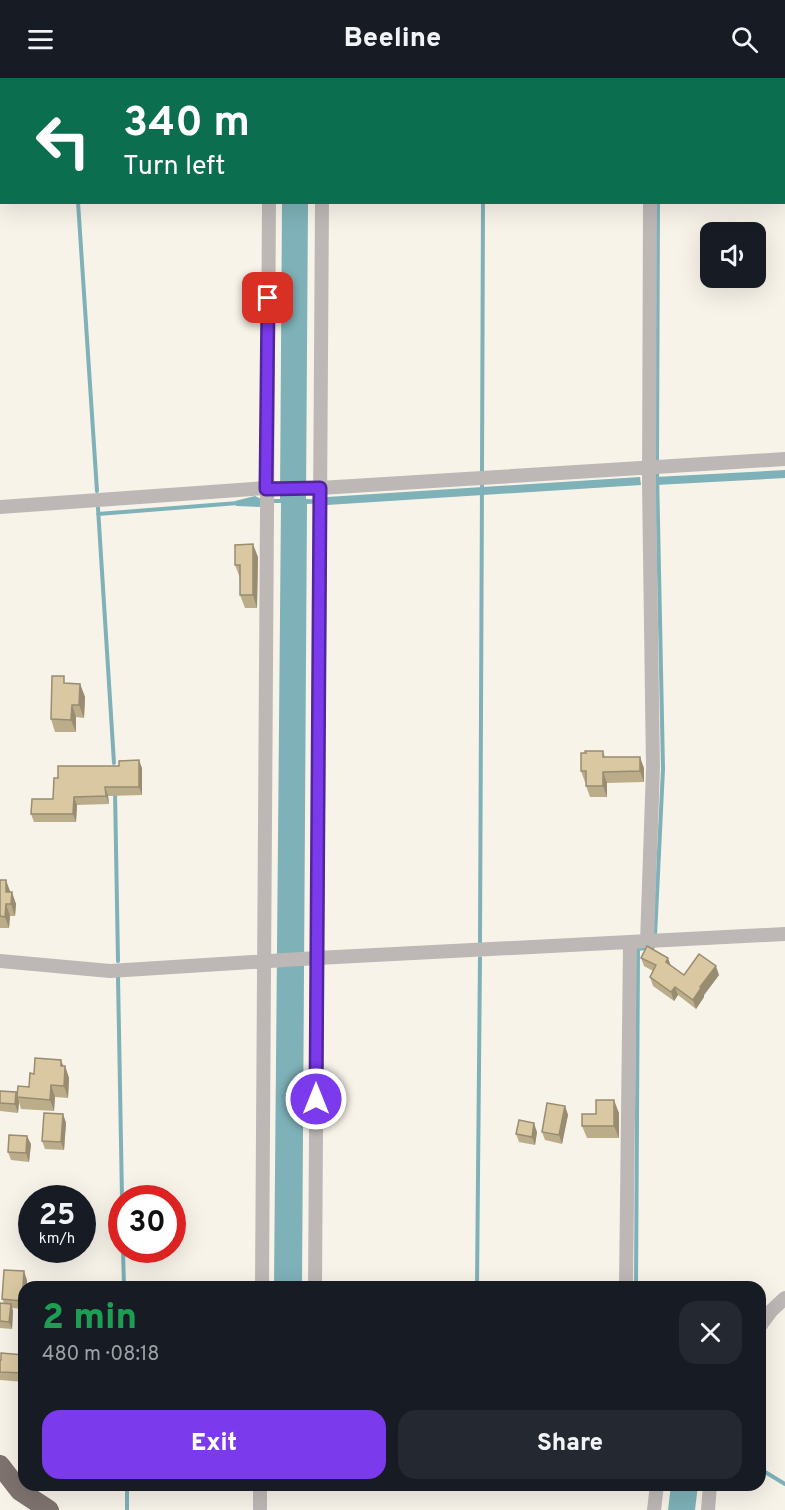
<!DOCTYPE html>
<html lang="en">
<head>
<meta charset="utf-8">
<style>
	body { margin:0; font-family:Overpass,sans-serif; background:#242831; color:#f1f3f6; height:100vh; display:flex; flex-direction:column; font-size:22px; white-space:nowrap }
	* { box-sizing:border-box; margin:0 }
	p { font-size:20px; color:#9ea1a6 }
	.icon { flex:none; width:33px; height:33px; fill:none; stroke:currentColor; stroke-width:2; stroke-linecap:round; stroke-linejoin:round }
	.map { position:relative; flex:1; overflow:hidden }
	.panel { position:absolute; left:18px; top:1203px; width:748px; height:210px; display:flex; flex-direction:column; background:#171b24; border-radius:18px; box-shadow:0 6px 24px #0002 }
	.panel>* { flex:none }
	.top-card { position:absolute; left:0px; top:0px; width:786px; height:126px; box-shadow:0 6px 24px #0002; background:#0b6e4f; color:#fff; overflow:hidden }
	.buttons { position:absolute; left:700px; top:144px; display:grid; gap:12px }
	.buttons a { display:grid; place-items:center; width:66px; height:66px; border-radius:12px; background:#171b24; box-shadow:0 6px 24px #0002; font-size:30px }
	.speed { position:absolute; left:18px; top:1107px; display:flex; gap:12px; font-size:30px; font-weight:700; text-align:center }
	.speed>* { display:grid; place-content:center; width:78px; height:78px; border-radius:50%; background:#171b24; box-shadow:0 6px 24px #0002; line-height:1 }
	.speed small { font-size:15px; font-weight:400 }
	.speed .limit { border:9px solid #d22; background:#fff; color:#111 }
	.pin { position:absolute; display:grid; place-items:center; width:51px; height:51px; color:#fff; margin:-26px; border-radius:12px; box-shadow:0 3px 9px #0006 }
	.me { position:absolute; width:66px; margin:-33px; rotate:0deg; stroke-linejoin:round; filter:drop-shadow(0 0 4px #0008) }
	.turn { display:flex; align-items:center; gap:21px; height:126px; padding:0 24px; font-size:27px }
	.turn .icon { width:78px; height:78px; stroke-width:2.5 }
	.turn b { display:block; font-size:42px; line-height:51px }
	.round { display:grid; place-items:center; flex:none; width:63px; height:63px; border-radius:18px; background:#242831 }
	.head { display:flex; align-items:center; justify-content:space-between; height:102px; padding:0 24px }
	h1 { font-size:36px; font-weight:800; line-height:45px; color:#1e9e55 }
	.action { display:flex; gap:12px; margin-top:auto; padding:12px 24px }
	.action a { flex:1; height:69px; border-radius:18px; background:#7c3aed; color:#fff; font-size:24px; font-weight:800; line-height:69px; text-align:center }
	.action a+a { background:#242831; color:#f1f3f6 }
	header { display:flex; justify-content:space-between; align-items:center; height:78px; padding:0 24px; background:#171b24; font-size:27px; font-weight:800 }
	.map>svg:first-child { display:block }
	.water { fill:#7eb1b8 }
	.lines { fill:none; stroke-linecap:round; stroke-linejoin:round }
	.stream { stroke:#7eb1b8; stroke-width:4 }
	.minor { stroke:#bdb8b6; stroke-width:14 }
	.highway { stroke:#7e736f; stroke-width:20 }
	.wall { fill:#bbac8a }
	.shaded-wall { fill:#988c71 }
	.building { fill:#d9c8a1; stroke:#988c71; stroke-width:1.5 }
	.route-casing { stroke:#51269a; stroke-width:15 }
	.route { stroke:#7c3aed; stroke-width:10 }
</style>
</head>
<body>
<header><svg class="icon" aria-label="menu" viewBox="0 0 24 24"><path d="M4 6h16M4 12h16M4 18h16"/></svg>Beeline<svg class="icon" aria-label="search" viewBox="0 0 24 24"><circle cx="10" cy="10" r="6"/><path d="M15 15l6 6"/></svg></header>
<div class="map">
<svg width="785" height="1432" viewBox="0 0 785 1432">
	<rect width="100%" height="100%" fill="#f8f3e9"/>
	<path class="water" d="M282,125H308L306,421L327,422V419L640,399L641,407L327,427L326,425L307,426L302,1209H274L281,425H263L262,427L259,429L236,428L235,423L255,418L261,421H280Z
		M785,392V400L656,407L655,399Z
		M671,1407H698L695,1432H668Z"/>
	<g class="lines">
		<path class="stream" d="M85,2V0
			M484,2V0
			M658,2V0
			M78,124L97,413
			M657,382L658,124
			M482,394L483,124
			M98,430L114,685
			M98,436L238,425
			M115,713L118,883
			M655,858L663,691L657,394
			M480,864L482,406
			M118,898L122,1120
			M123,1172L124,1209
			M477,1209L480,880
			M636,1209L638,871L653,869
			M760,1391L785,1406
			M127,1407V1432"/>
		<path class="minor" d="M270,2V0
			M323,2V0
			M651,2V0
			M0,429L266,410H320L785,381
			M647,864L653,690L649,406L650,124
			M0,883L110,893L317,880L785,856
			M262,1209L269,124
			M315,1209L322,124
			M626,1209L630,865
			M760,1248L771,1233L785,1220
			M260,1432V1407
			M654,1432L657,1407
			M708,1432L710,1407"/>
		<path class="highway" d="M0,1387L20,1413L49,1432"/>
	</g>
	<path class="wall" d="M258,479L257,530H245L240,517V500L235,487Z
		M67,605L80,606L85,619L84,640L76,639V654H55L51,641Z
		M603,673L605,679L644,690V704L607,705V719H590L586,708V704H585L581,693Z
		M142,690V717L108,718L109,726L77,727L76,744H34L31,736L53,721L58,700Z
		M0,802L10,813L16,826L15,838H10L9,850H0Z
		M641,880L671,888L684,897H719L704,917V919L696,931L678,917L674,923L653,908L650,899L653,893L644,888Z
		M64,988H65L69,1000L68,1020L55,1019L54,1033L21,1031L19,1024L18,1035L0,1033V1035V1013L16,1014L17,1018L29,1009L34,996Z
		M565,1028L568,1037L562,1066L545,1062L542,1054Z
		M619,1035V1060H587L582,1048L596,1036Z
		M63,1036L66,1045L64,1072L45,1071L42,1063Z
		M537,1054L535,1067L519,1064L516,1056Z
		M31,1066L29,1084L11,1082L8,1074Z
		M27,1202V1209H24V1231L12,1230L13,1233L12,1251L0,1250V1225H4L2,1221Z
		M24,1277V1304L0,1302V1282Z"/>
	<path class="shaded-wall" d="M253,466L258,479L257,530L253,517Z
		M80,606L85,619L84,640L79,627Z
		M72,627L76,639V654L71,642Z
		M640,679L644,690V704L640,693Z
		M139,682L142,690V717L139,709Z
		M603,694L607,705V719L603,708Z
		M105,709L108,718L109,726L106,718Z
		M74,719L77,727L76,744L73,736Z
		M6,802L10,813V826L6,814Z
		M12,814L16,826L15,838L11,826Z
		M6,826L10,838L9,850L5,839Z
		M668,880L671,888L666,884Z
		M716,888L719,897L704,917V919L696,931L693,922L700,909Z
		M675,909L678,917L674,923L671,914Z
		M61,982L65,992V988L69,1000L68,1020L64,1008L61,988Z
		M51,1007L55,1019L54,1033L50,1022Z
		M16,1014L19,1024L18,1035L15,1026Z
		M614,1022L619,1035V1060L614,1048Z
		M565,1028L568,1037L562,1066L559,1057Z
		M63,1036L66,1045L64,1072L61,1064Z
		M534,1045L537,1054L535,1067L532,1059Z
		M27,1058L31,1066L29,1084L26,1075Z
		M24,1193L27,1202V1209H24V1228L22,1223Z
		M11,1226L13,1233L12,1251L9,1244Z"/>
	<path class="building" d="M253,466V517H240V487H235V467Z
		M52,598H64V605L80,606L79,627H72L71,642L51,641Z
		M585,673H603V679H640V693L603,694V708H586V693H581V675H586Z
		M139,682V709H105L106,718L74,719L73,736H31L32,721H53L54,700H58V688H119V683Z
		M0,802H6V814H12L11,826H6L5,839L0,838Z
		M647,868L668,880L666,884L684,897L699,876L716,888L700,909L701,910L693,922L675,909L671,914L650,899L656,887L641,880Z
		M35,980L61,982V988H65L64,1008L51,1007L50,1022L17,1019L18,1008L29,1009L30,995L34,996Z
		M0,1013L16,1014L15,1026L0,1025Z
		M596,1022H614V1048H582V1036H596Z
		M547,1025L565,1028L559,1057L542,1054Z
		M44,1035L63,1036L61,1064L42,1063Z
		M519,1042L534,1045L532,1059L516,1056Z
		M9,1057L27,1058L26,1075L8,1074Z
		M4,1192L24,1193L22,1223L2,1221Z
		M0,1225L11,1226L9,1244L0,1243Z
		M1,1275L24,1277V1295L0,1294V1282H1Z"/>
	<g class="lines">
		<g class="route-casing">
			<path id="route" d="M268,220L266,411L320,410L316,1021"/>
		</g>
		<use href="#route" class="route"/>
	</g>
</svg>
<div class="buttons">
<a><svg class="icon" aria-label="sound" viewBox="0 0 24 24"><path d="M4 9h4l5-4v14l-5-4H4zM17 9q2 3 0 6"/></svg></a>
</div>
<div class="speed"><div>25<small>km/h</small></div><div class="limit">30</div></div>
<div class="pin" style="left:268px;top:220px;background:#d93025"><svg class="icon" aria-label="arrive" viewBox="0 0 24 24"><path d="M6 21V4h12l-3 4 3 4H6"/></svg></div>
<svg class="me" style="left:316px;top:1021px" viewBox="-20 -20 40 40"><circle r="17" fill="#7c3aed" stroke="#fff" stroke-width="3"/><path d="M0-11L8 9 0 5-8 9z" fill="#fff"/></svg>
<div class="top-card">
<div class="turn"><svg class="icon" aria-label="left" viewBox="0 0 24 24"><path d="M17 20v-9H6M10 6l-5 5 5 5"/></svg><div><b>340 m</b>Turn left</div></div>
</div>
<section class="panel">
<div class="head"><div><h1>2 min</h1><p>480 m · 08:18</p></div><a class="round"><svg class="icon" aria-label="close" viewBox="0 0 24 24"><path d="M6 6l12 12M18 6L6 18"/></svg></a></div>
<div class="action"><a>Exit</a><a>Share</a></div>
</section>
</div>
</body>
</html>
